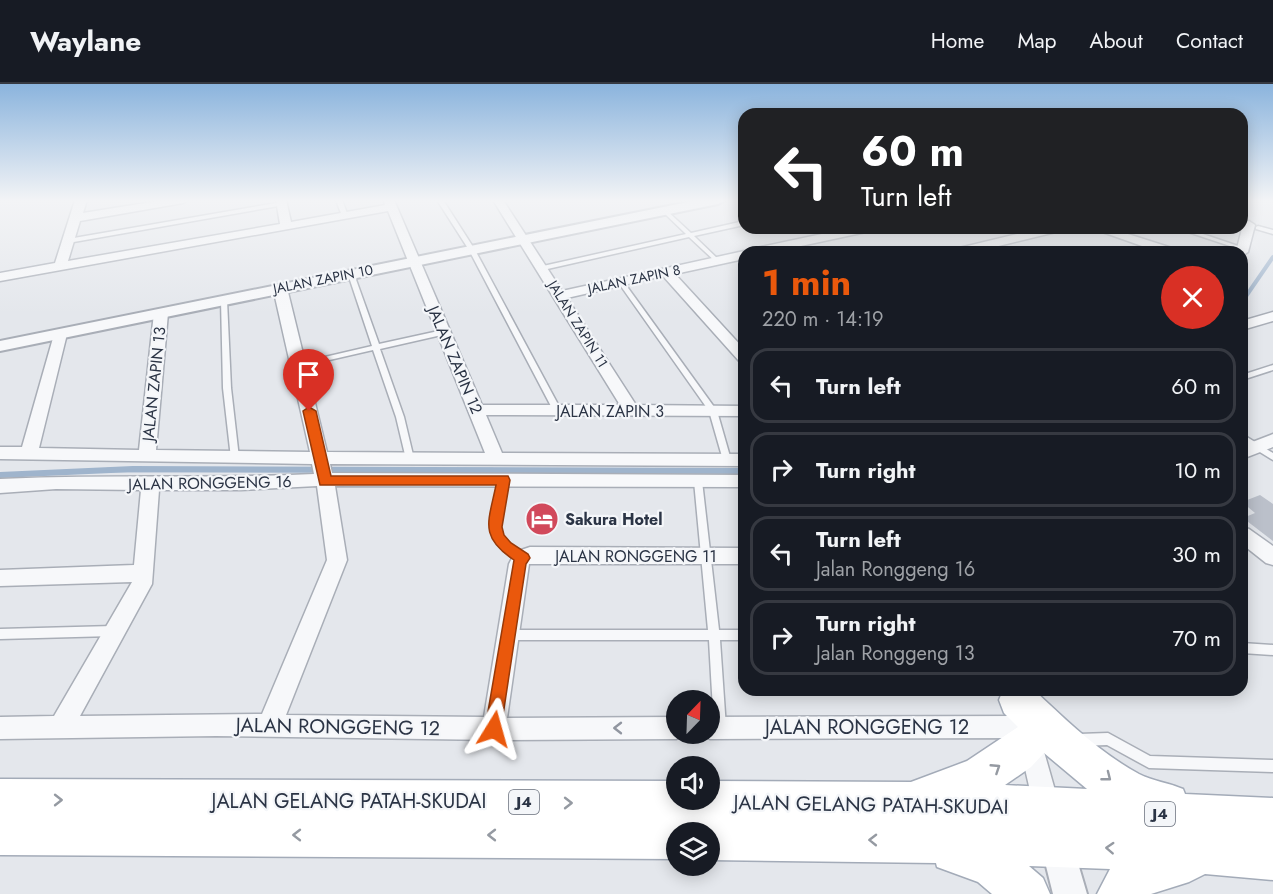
<!DOCTYPE html>
<html lang="en">
<head>
<meta charset="utf-8">
<style>
	body { margin:0; font-family:Jost,sans-serif; background:#20242c; color:#f1f3f6; height:100vh; display:flex; flex-direction:column; font-size:22px; white-space:nowrap }
	* { box-sizing:border-box; margin:0 }
	p { font-size:20px; color:#9ea1a6 }
	.icon { flex:none; width:33px; height:33px; fill:none; stroke:currentColor; stroke-width:2; stroke-linecap:round; stroke-linejoin:round }
	.map { position:relative; flex:1; overflow:hidden }
	.details { position:absolute; left:738px; top:162px; width:510px; height:450px; display:flex; flex-direction:column; background:#171b24; border-radius:18px; box-shadow:0 3px 15px #0003 }
	.details>* { flex:none }
	.guide { position:absolute; left:738px; top:24px; width:510px; height:126px; border-radius:18px; box-shadow:0 3px 15px #0003; background:#202124; color:#fff; overflow:hidden }
	.needle { width:39px; rotate:23deg }
	.fabs { position:absolute; left:666px; top:606px; display:grid; gap:12px }
	.fabs a { display:grid; place-items:center; width:54px; height:54px; border-radius:50%; background:#171b24; box-shadow:0 3px 15px #0003; font-size:30px }
	.pin { position:absolute; display:grid; place-items:center; width:51px; height:51px; color:#fff; margin:-62px -26px; border-radius:50% 50% 50% 0; rotate:-45deg; box-shadow:0 0 6px #0007 }
	.pin .icon { rotate:45deg }
	.me { position:absolute; width:66px; margin:-33px; rotate:8deg; stroke-linejoin:round; filter:drop-shadow(0 0 4px #0008) }
	.turn { display:flex; align-items:center; gap:21px; height:126px; padding:0 24px; font-size:27px }
	.turn .icon { width:78px; height:78px; stroke-width:2.5 }
	.turn b { display:block; font-size:42px; line-height:51px }
	.round { display:grid; place-items:center; flex:none; width:63px; height:63px; border-radius:32px; background:#20242c }
	.overview { display:flex; align-items:center; justify-content:space-between; height:102px; padding:0 24px }
	h1 { font-size:36px; font-weight:700; line-height:45px; color:#ea580c }
	ul { padding:0; list-style:none }
	li { display:flex; align-items:center; gap:18px; height:75px; margin:0 12px 9px; padding:0 12px; border:3px solid #363941; border-radius:18px }
	li div { flex:1 }
	li b { display:block; font-size:22px }
	li em { font-style:normal }
	header { display:flex; align-items:center; gap:36px; box-sizing:border-box; height:84px; padding:0 30px; background:#171b24; border-bottom:2px solid #363941 }
	header strong { font-size:28px }
	nav { display:flex; gap:33px; margin-inline-start:auto; font-size:21px }
	.map>svg:first-child { display:block }
	.lines { fill:none; stroke-linecap:round; stroke-linejoin:round }
	.stream-far2 { stroke:#9fb4cc; stroke-width:4 }
	.stream-far1 { stroke:#9fb4cc; stroke-width:4.5 }
	.stream { stroke:#9fb4cc; stroke-width:6 }
	.building { fill:#bbc0ca }
	.service-casing { stroke:#a9aeb7; stroke-width:3 }
	.minor-casing { stroke:#a9aeb7; stroke-width:3 }
	.tertiary-casing { stroke:#a9aeb7; stroke-width:4 }
	.primary-casing { stroke:#a3abb8; stroke-width:3 }
	.service { fill:#f7f8fa; fill-rule:evenodd }
	.minor { fill:#f7f8fa; fill-rule:evenodd }
	.tertiary { fill:#f7f8fa; fill-rule:evenodd }
	.primary { fill:#fff; fill-rule:evenodd }
	.oneway { stroke:#9196a0 }
	.oneway2 { stroke:#959aa2 }
	.route { fill:#ea580c; stroke:#983908; stroke-width:1.5 }
	.labels { text-anchor:middle; dominant-baseline:central; stroke-width:4.5; stroke-linejoin:round; paint-order:stroke }
	.far-street-label { font-size:14px; fill:#2b3445; stroke:#f4f6f9 }
	.shield { fill:#f4f6f9; stroke:#676e7b; stroke-width:1.5 }
	.shield-label { font-size:15px; font-weight:bold; fill:#2b3445 }
	.street-label { font-size:16px; fill:#2b3445; stroke:#f4f6f9 }
	.poi-label { font-size:16px; font-weight:bold; fill:#2b3445; stroke:#f4f6f9; text-anchor:start }
	.near-street-label { font-size:20px; fill:#2b3445; stroke:#f4f6f9 }
</style>
</head>
<body>
<header>
<strong>Waylane</strong>
<nav><a>Home</a><a>Map</a><a>About</a><a>Contact</a></nav>
</header>
<div class="map">
<svg width="1273" height="810" viewBox="0 0 1273 810">
	<rect width="100%" height="100%" fill="#e4e7ec"/>
	<g class="lines">
		<path class="stream-far2" d="M1242,218L1273,173"/>
		<path class="stream-far1" d="M107,386H493"/>
		<path class="stream" d="M0,391L133,385L744,387"/>
	</g>
	<path class="building" d="M1260,411L1273,420V457L1243,434L1255,429L1242,418Z"/>
	<g class="lines">
		<g class="service-casing">
			<path id="service" d="M336,116H342L348,132L347,133L342,132Z
				M437,116H443L475,166L561,326L560,328L557,329L553,326L469,166Z
				M282,118L284,119V121L68,159L65,157L68,155Z
				M664,124L691,149L744,137V141L694,152L719,176L720,177L717,179L689,153L543,186L540,184L543,182L686,150L662,127V125Z
				M1258,142L1273,146V150L1256,145V143Z
				M1176,144H1185L1247,165L1242,166Z
				M351,188L354,190L379,260L443,246L447,248L446,250L380,265L404,333L414,375L413,377L410,378L406,375L396,333L373,266L299,283L295,281L299,279L372,262L348,190Z
				M621,196L623,197L717,327L731,376L730,378H724L723,376L709,327L618,198Z
				M224,214L227,216L231,304L239,374L235,377L231,374L223,304L221,216Z
				M1273,281V286L1242,296V291Z
				M1242,350L1273,369V376L1242,357Z
				M503,393L507,396C505,410 495,441 503,453C507,461 518,466 525,471L527,474L525,477L522,478C479,460 492,432 499,396Z
				M698,394L702,397L719,546H744V556H720L726,644L724,648L720,650L716,648L714,644L709,556H508L504,554L503,551L504,548L508,546H708L694,397Z
				M113,542L117,544L118,547L117,550L113,552L0,555V545Z
				M1242,559L1273,561V571L1242,569Z
				M1108,649L1150,672L1273,676V688L1149,684L1107,661L1079,662L1075,660L1073,656L1075,652L1079,650Z"/>
		</g>
		<g class="minor-casing">
			<path id="minor" d="M75,116H87L83,129L164,116H189L183,119L80,137L68,177L280,140L276,116H286L291,138L385,121L384,116H394L482,321H620L493,116H503L562,207L744,167L747,168H744V175L675,190L744,265V279L739,277L663,192L567,214L636,321L744,322V332L486,331L502,369L744,370V382L330,380L332,389L744,391V403L335,402L347,476L286,631L484,633L509,480L515,468L530,463L744,464V480H529L507,634L676,633V650H685L684,652L676,655L494,656L216,652L0,655V633L54,632L132,498L0,502V486L134,481L141,406L56,405L0,409V395C105,390 210,395 314,390L312,380L0,375V363H22L55,247L60,246L67,250L39,364L139,366L154,229L161,225L168,229L156,366L310,368L273,204L280,200L287,204L327,368L485,369L388,127L0,197V189L55,179ZM317,402L327,476L262,630L80,632L152,500L159,406H241Z
				M1249,137L1255,141L1248,168L1242,172V168H1236L1243,141Z
				M850,144H872L866,148L773,168H750L756,164Z
				M1042,144H1062L1060,147L974,168H953L955,165Z
				M1091,144H1109L1175,165L1177,168H1159Z
				M1273,228V237L1242,246V237Z
				M1273,350V363L1242,375V362Z
				M1242,443L1249,445L1273,462V481L1266,479L1242,460Z
				M1025,632L1033,635L1037,643L1035,648L1041,657L1060,724L1056,733L1047,737L1038,733L1034,724L1018,654L710,655L701,650H710V633Z"/>
		</g>
		<g class="tertiary-casing">
			<path id="tertiary" d="M698,116H725L718,120L0,267V257Z
				M1055,738L1067,742L1087,810H1053L1039,754L1043,742Z"/>
		</g>
		<g class="primary-casing">
			<path id="primary" d="M1003,606H1034C1067,637 1100,669 1139,690C1153,697 1169,699 1183,705L1185,710L1273,714V796L1205,790L1189,798L1151,810H1097L1110,785L1029,782L1043,794L1050,810H992L978,798L937,783L936,779L710,776V748H676V775L0,771V695L676,697V716H710V697L911,698L967,677L1018,643L1004,629L999,616ZM1044,669L1087,705L1005,701L1031,683Z"/>
		</g>
		<use href="#service" class="service"/>
		<use href="#minor" class="minor"/>
		<use href="#tertiary" class="tertiary"/>
		<use href="#primary" class="primary"/>
	</g>
	<defs><path id="oneway-chevron" d="M-2-3.5L2.5 0L-2 3.5" fill="none" stroke-width="1.6" stroke-linecap="round" stroke-linejoin="round" transform="scale(1.5)"/></defs>
	<use class="oneway" href="#oneway-chevron" transform="translate(618 644) rotate(180)"/>
	<g class="oneway2">
		<use href="#oneway-chevron" transform="translate(996 684) rotate(-33)"/>
		<use href="#oneway-chevron" transform="translate(1107 693) rotate(38)"/>
		<use href="#oneway-chevron" transform="translate(58 716)"/>
		<use href="#oneway-chevron" transform="translate(568 719)"/>
		<use href="#oneway-chevron" transform="translate(297 751) rotate(-180)"/>
		<use href="#oneway-chevron" transform="translate(492 751) rotate(-180)"/>
		<use href="#oneway-chevron" transform="translate(873 756) rotate(-179)"/>
		<use href="#oneway-chevron" transform="translate(1110 764) rotate(-177)"/>
	</g>
	<linearGradient id="sky" x2="0" y2="1"><stop stop-color="#8bb4dd"/><stop offset="0.51" stop-color="#f3f4f6"/><stop offset="1" stop-color="#f3f4f6" stop-opacity="0"/></linearGradient>
	<rect width="1273" height="229" fill="url(#sky)"/>
	<path class="route" d="M309,323L316,327L331,392H508L510,396L502,443L504,451L511,459L528,470L530,474L526,480L500,651L494,654L488,651L485,645L514,476C478,452 489,437 496,401H320L303,327Z"/>
	<defs>
		<g id="hotel-disc" transform="scale(1.725)"><circle r="9.5" fill="#d1495b" stroke="#f4f6f9"/><path d="M-6-4.5h1.5V1H6V5H4.5V3h-9V5H-6ZM-4 0a1.8 1.8 0 1 1 3.6 0ZM.5 0V-2.5h3Q6-2.5 6 0Z" fill="#fff"/></g>
	</defs>
	<g fill-rule="evenodd">
		<use href="#hotel-disc" x="542" y="435"/>
	</g>
	<g class="labels">
		<g class="far-street-label">
			<text transform="translate(323 195) rotate(-11)">JALAN ZAPIN 10</text>
			<text transform="translate(634 195) rotate(-12)">JALAN ZAPIN 8</text>
			<text transform="translate(578 240) rotate(58)">JALAN ZAPIN 11</text>
		</g>
		<g class="shield">
			<rect x="509" y="706" width="30" height="24" rx="4.5"/>
			<rect x="1145" y="718" width="30" height="24" rx="4.5"/>
		</g>
		<g class="shield-label">
			<text x="524" y="718">J4</text>
			<text x="1160" y="730">J4</text>
		</g>
		<g class="street-label">
			<text transform="translate(455 276) rotate(67)">JALAN ZAPIN 12</text>
			<text transform="translate(154 300) rotate(-84)">JALAN ZAPIN 13</text>
			<text x="610" y="327">JALAN ZAPIN 3</text>
			<text transform="translate(210 399) rotate(-1)">JALAN RONGGENG 16</text>
			<text x="636" y="472">JALAN RONGGENG 11</text>
		</g>
		<g class="poi-label">
			<text x="565" y="435">Sakura Hotel</text>
		</g>
		<g class="near-street-label">
			<text transform="translate(338 643) rotate(1)">JALAN RONGGENG 12</text>
			<text x="867" y="643">JALAN RONGGENG 12</text>
			<text x="349" y="717">JALAN GELANG PATAH-SKUDAI</text>
			<text transform="translate(871 721) rotate(1)">JALAN GELANG PATAH-SKUDAI</text>
		</g>
	</g>
</svg>
<div class="fabs">
<a><svg class="needle" viewBox="-14 -14 28 28"><path d="M0-13l5 13h-10z" fill="#e53935"/><path d="M0 13l5-13h-10z" fill="#9ea1a6"/></svg></a>
<a><svg class="icon" aria-label="sound" viewBox="0 0 24 24"><path d="M4 9h4l5-4v14l-5-4H4zM17 9q2 3 0 6"/></svg></a>
<a><svg class="icon" aria-label="layers" viewBox="0 0 24 24"><path d="M12 4l9 5-9 5-9-5zM3 14l9 5 9-5"/></svg></a>
</div>
<div class="pin" style="left:309px;top:327px;background:#d93025"><svg class="icon" aria-label="arrive" viewBox="0 0 24 24"><path d="M6 21V4h12l-3 4 3 4H6"/></svg></div>
<svg class="me" style="left:494px;top:645px" viewBox="-20 -20 40 40"><path d="M0-17L14 15 0 8-14 15z" fill="#ea580c" stroke="#fff" stroke-width="4"/></svg>
<div class="guide">
<div class="turn"><svg class="icon" aria-label="left" viewBox="0 0 24 24"><path d="M17 20v-9H6M10 6l-5 5 5 5"/></svg><div><b>60 m</b>Turn left</div></div>
</div>
<section class="details">
<div class="overview"><div><h1>1 min</h1><p>220 m · 14:19</p></div><a class="round" style="background:#d93025;color:#fff"><svg class="icon" aria-label="close" viewBox="0 0 24 24"><path d="M6 6l12 12M18 6L6 18"/></svg></a></div>
<ul>
<li><svg class="icon" aria-label="left" viewBox="0 0 24 24"><path d="M17 20v-9H6M10 6l-5 5 5 5"/></svg><div><b>Turn left</b></div><em>60 m</em></li>
<li><svg class="icon" aria-label="right" viewBox="0 0 24 24"><path d="M7 20v-9h11M14 6l5 5-5 5"/></svg><div><b>Turn right</b></div><em>10 m</em></li>
<li><svg class="icon" aria-label="left" viewBox="0 0 24 24"><path d="M17 20v-9H6M10 6l-5 5 5 5"/></svg><div><b>Turn left</b><p>Jalan Ronggeng 16</p></div><em>30 m</em></li>
<li><svg class="icon" aria-label="right" viewBox="0 0 24 24"><path d="M7 20v-9h11M14 6l5 5-5 5"/></svg><div><b>Turn right</b><p>Jalan Ronggeng 13</p></div><em>70 m</em></li>
</ul>
</section>
</div>
</body>
</html>
